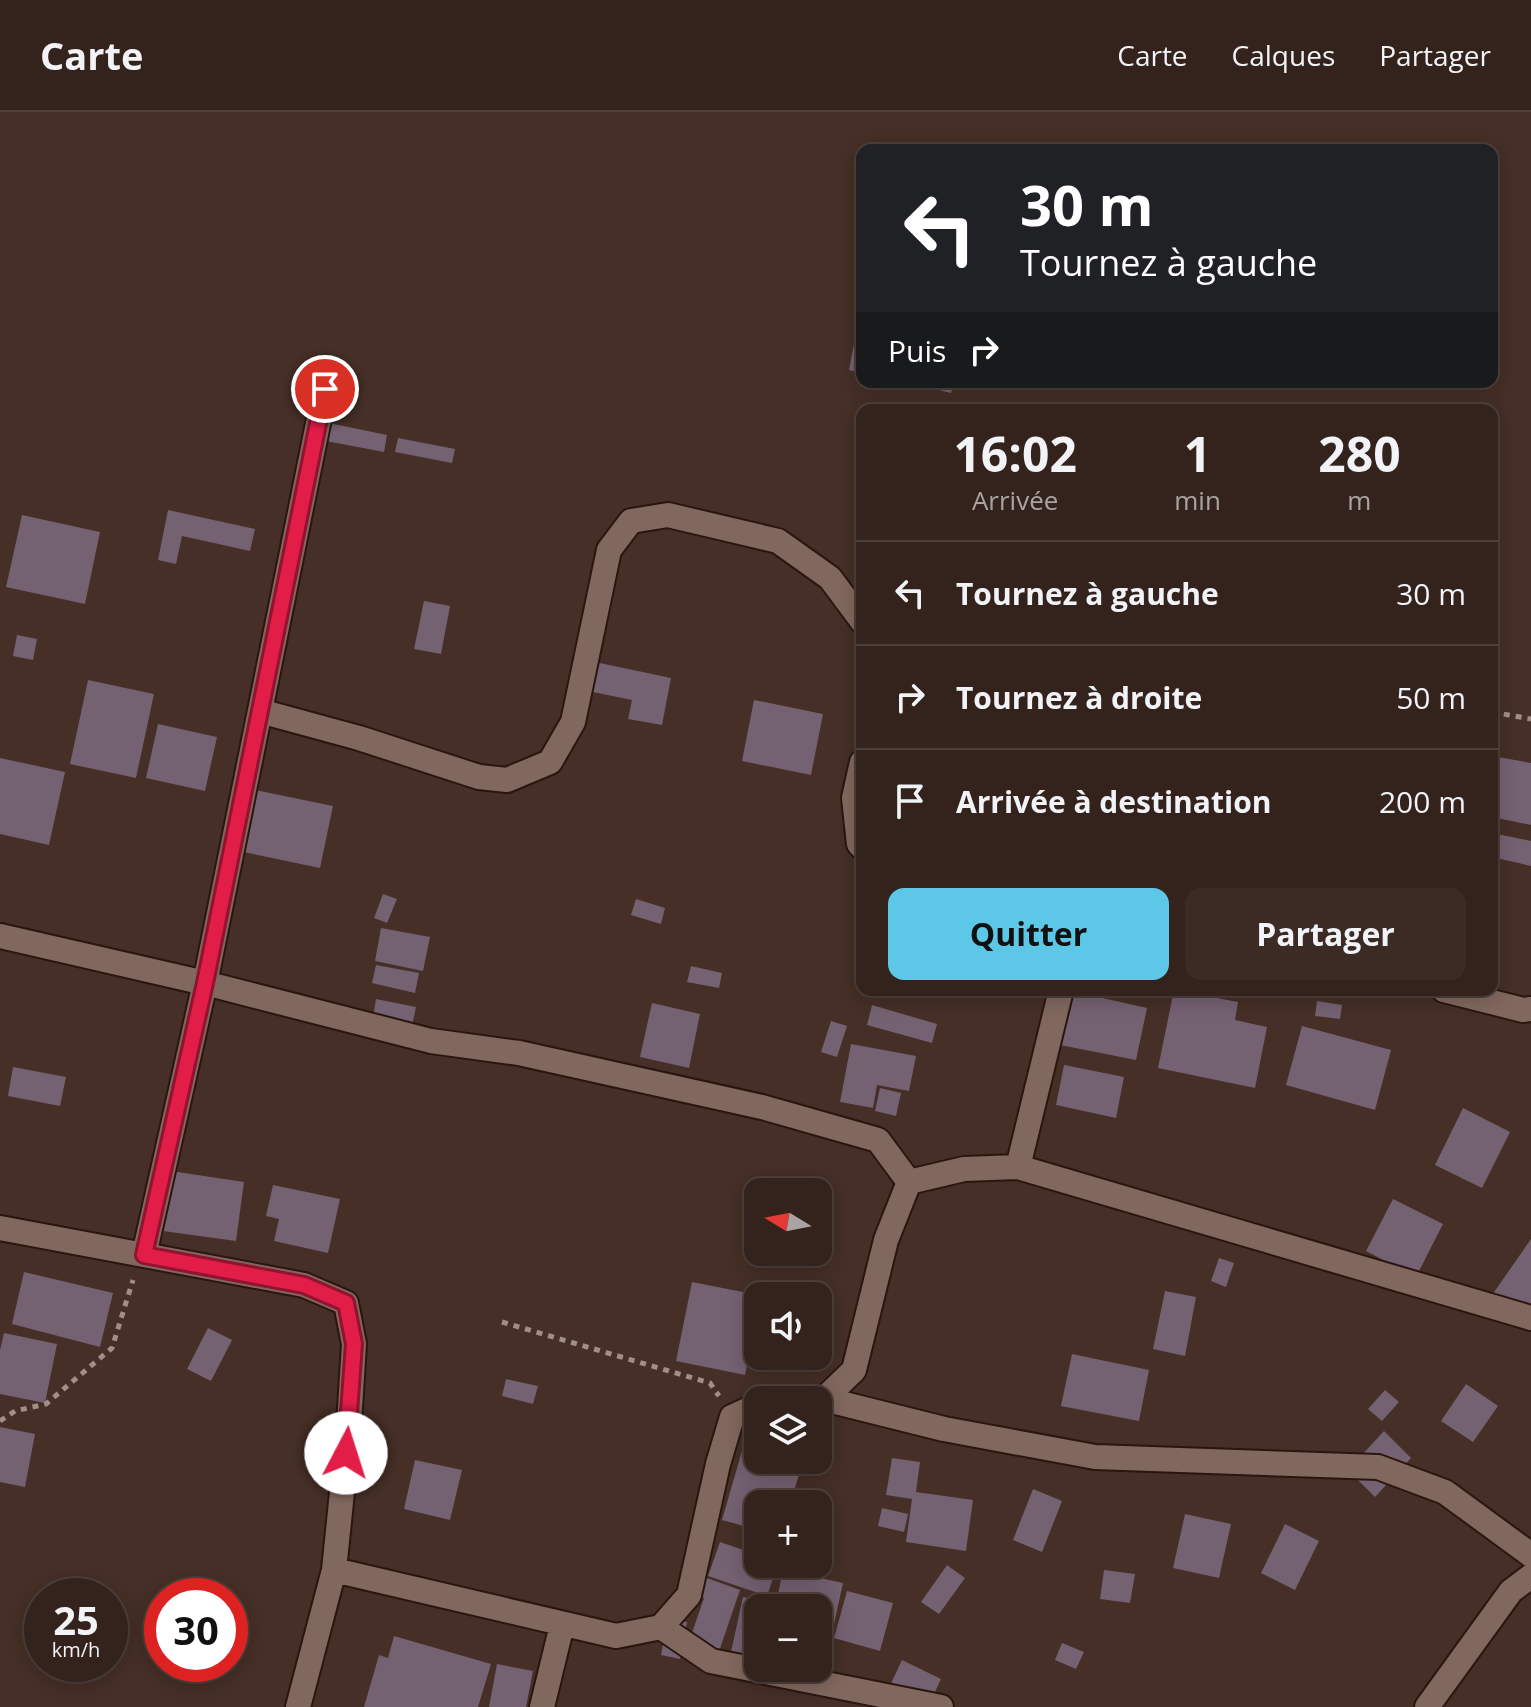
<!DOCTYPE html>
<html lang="fr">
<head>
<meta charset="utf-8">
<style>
	body { margin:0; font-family:"Open Sans",sans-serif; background:#3c2b25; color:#f1f3f6; height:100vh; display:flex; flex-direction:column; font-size:30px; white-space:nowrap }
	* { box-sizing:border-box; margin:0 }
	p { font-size:26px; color:#a9a4a3 }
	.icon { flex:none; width:44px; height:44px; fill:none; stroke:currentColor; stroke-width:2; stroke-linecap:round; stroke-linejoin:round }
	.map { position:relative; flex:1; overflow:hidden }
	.side { position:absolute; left:856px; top:292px; width:642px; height:592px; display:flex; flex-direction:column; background:#34231c; border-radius:16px; box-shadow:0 4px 20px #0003,0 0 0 2px #4e403b }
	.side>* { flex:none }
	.guide { position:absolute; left:856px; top:32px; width:642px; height:244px; border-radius:16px; box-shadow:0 4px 20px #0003,0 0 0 2px #4e403b; background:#202124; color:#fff; overflow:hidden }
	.needle { width:52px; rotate:280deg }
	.fabs { position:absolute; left:744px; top:1066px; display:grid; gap:16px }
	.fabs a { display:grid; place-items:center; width:88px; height:88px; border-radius:16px; background:#34231c; box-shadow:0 4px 20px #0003,0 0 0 2px #4e403b; font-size:40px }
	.speed { position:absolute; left:24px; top:1466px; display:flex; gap:16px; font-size:40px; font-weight:700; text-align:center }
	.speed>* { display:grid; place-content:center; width:104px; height:104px; border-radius:50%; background:#34231c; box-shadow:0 4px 20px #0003,0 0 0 2px #4e403b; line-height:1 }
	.speed small { font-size:20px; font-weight:400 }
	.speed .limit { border:12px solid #d22; background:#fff; color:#111 }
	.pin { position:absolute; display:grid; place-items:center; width:68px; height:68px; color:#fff; margin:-34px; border:4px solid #fff; border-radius:50%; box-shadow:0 2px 8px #0007 }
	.me { position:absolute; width:88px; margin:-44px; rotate:5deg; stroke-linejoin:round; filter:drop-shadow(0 0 6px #0008) }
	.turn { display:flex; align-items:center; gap:28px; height:168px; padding:0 32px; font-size:36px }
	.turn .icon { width:104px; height:104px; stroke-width:2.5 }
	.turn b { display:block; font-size:56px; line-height:68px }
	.then { display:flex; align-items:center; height:76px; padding:0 32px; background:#0003; gap:16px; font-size:30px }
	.eta { display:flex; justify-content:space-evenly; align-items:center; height:136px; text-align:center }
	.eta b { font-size:48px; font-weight:700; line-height:56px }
	.button { display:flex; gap:16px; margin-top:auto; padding:16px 32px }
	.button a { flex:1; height:92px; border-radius:16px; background:#5cc7e7; color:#111; font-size:32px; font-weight:700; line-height:92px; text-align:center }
	.button a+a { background:#3c2b25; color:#f1f3f6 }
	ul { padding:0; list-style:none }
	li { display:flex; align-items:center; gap:24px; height:104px; padding:0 32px; border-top:2px solid #4e403b }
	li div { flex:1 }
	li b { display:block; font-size:30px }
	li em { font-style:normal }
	header { display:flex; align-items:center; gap:48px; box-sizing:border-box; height:112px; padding:0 40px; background:#34231c; border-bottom:2px solid #4e403b }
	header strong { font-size:38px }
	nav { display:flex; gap:44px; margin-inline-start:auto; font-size:28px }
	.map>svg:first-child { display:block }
	.building { fill:#746172 }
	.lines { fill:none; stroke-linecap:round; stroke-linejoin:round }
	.minor-casing { stroke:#2a160f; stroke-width:28 }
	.path { stroke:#a08e87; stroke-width:5; stroke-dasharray:6 6; stroke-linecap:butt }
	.minor { stroke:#81685e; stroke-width:24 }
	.route-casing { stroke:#92132f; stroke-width:20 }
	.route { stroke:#e11d48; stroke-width:14 }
</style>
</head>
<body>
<header>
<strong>Carte</strong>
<nav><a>Carte</a><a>Calques</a><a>Partager</a></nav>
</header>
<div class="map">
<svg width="1531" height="1595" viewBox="0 0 1531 1595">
	<rect width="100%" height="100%" fill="#452f26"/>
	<path class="building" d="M854,232L862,233V261L849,258Z
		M906,270H954L951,281Z
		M329,311L387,323L384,340L326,329Z
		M398,326L455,337L452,351L395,340Z
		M168,398L255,417L250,439L182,424L176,452L158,448Z
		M22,403L100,420L85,492L6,475Z
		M424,489L450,494L441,542L414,537Z
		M17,523L37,527L33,548L13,544Z
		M595,550L671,566L662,613L628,607L632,588L588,579Z
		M88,568L154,582L136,666L70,652Z
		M754,588L823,602L811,663L742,649Z
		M158,612L217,625L205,679L146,666Z
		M1492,644L1531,651V713L1492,705Z
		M0,646L65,660L49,733L0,722Z
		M246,676L333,694L320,756L234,738Z
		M1492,721L1531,729V754L1492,745Z
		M383,782L397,787L387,811L374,806Z
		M636,787L665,796L661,812L631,803Z
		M381,816L430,825L423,859L375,849Z
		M376,853L419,861L415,881L372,871Z
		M691,854L722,861L719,876L687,870Z
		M1174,878L1238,890L1235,908L1267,915L1255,976L1158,956Z
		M1071,879L1147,896L1136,948L1060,933Z
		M376,887L416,895L411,919L372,911Z
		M1317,889L1342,893L1340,907L1315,904Z
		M652,891L700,902L689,956L640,945Z
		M872,893L937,912L932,931L867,913Z
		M831,909L847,914L837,945L821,940Z
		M1302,914L1391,938L1375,998L1286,973Z
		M851,932L916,944L909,979L877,973L873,996L840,990Z
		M1064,953L1124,965L1116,1006L1056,993Z
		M13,955L66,965L60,994L8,984Z
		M880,976L901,981L896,1004L875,999Z
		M1463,996L1510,1020L1482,1076L1435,1053Z
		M171,1059L244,1070L236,1129L163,1119Z
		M273,1073L340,1087L328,1141L274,1129L279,1107L266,1104Z
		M1393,1087L1443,1112L1416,1165L1366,1139Z
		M1531,1127V1204L1490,1186Z
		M1219,1146L1234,1151L1226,1175L1211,1169Z
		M24,1160L113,1181L100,1235L12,1212Z
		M692,1170L758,1183V1198L745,1263L676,1249Z
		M1165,1179L1196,1185L1185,1244L1153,1237Z
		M208,1216L232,1228L211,1269L187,1257Z
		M4,1221L57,1232L45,1291L0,1282V1238Z
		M1072,1242L1149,1258L1139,1309L1061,1294Z
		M506,1267L538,1274L533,1292L502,1284Z
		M1466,1272L1498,1294L1473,1330L1441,1309Z
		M1385,1278L1399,1290L1382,1309L1368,1297Z
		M0,1315L35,1322L25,1375L0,1370Z
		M1384,1319L1411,1346L1375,1385L1348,1358Z
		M742,1339L758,1344V1348H773L801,1356L790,1392H758V1418L722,1408Z
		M892,1346L920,1350L916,1380L973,1388L966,1439L906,1430L912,1387L886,1383Z
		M415,1348L462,1358L450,1408L404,1397Z
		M1033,1377L1062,1389L1042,1440L1013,1428Z
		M882,1396L908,1402L904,1420L878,1414Z
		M1185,1402L1231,1412L1219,1466L1173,1456Z
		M1285,1412L1319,1429L1295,1478L1261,1461Z
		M720,1430L758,1443V1452H778L767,1484L708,1464Z
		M947,1453L965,1466L939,1502L921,1490Z
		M783,1458L843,1471L831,1526L818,1523V1496H758V1556H771L767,1573L726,1563L743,1485L776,1492Z
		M1104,1458L1135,1462L1130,1491L1100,1487Z
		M690,1460L740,1478L713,1557L683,1547L704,1486L683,1480Z
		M847,1479L893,1491L880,1539L834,1526Z
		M668,1507L687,1510L680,1547L661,1543Z
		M394,1524L491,1552L478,1595H364L379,1543L388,1546Z
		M1062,1531L1084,1540L1076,1557L1055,1548Z
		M902,1548L941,1567L928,1595H880Z
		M497,1552L533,1559L526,1595H489Z"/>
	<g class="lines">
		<g class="minor-casing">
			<path id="minor" d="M260,599L359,626L479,665L507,668L550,650L573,610L609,438L631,409L668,403L778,429L830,466L862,509
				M862,650L854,686L859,732L862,735
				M0,824L205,871L431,929L519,941L762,995L878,1028L909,1070
				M1444,878L1523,898L1531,897
				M1018,1055L1531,1206
				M909,1070L964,1057L1018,1055L1061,878
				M0,1116L304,1173L346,1191L354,1232L349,1312L334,1458L298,1595
				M144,1143L205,871L325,277
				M824,1287L944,1317L1095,1345L1378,1355L1445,1380L1531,1443
				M800,1288L824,1287L854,1258L886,1128L909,1070
				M334,1458L616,1524L661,1515L689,1483L718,1352L732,1305L758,1293
				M661,1515L711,1549L941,1595
				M542,1595L562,1513
				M1427,1595L1511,1479L1531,1464"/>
		</g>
		<path class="path" d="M1492,600L1531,607
			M502,1210L710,1271L719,1284
			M0,1309L15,1299L46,1292L112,1236L133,1168"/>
		<use href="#minor" class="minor"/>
	</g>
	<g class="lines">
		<g class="route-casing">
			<path id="route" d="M325,277L205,871L144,1143L304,1173L346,1191L354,1232L346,1341"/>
		</g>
		<use href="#route" class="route"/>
	</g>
</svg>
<div class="fabs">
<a><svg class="needle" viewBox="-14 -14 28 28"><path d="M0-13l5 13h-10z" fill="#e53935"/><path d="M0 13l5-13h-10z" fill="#a9a4a3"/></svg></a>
<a><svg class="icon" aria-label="sound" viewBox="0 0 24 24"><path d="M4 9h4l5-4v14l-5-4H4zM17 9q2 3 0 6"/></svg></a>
<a><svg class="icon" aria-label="layers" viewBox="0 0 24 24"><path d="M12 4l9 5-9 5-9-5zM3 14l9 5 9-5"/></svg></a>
<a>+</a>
<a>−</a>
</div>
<div class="speed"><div>25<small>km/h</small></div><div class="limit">30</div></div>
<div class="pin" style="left:325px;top:277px;background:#d93025"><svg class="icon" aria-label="arrive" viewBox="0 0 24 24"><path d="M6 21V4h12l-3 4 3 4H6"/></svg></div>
<svg class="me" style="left:346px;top:1341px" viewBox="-20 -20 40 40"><circle r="19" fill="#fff"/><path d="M0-13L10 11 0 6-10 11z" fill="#e11d48"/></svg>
<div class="guide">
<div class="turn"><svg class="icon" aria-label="left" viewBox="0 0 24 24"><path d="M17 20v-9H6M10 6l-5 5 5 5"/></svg><div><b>30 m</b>Tournez à gauche</div></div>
<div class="then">Puis<svg class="icon" aria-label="right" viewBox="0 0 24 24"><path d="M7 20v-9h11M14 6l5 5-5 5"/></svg></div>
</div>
<section class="side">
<div class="eta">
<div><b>16:02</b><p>Arrivée</p></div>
<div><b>1</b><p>min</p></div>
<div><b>280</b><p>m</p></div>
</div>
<ul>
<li><svg class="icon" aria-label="left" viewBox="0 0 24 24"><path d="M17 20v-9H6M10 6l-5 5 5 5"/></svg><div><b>Tournez à gauche</b></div><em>30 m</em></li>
<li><svg class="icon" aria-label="right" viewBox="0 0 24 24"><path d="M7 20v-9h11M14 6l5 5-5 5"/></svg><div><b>Tournez à droite</b></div><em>50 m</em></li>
<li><svg class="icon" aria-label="arrive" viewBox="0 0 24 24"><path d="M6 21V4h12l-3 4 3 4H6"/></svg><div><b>Arrivée à destination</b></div><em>200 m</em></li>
</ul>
<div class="button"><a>Quitter</a><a>Partager</a></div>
</section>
</div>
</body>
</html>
